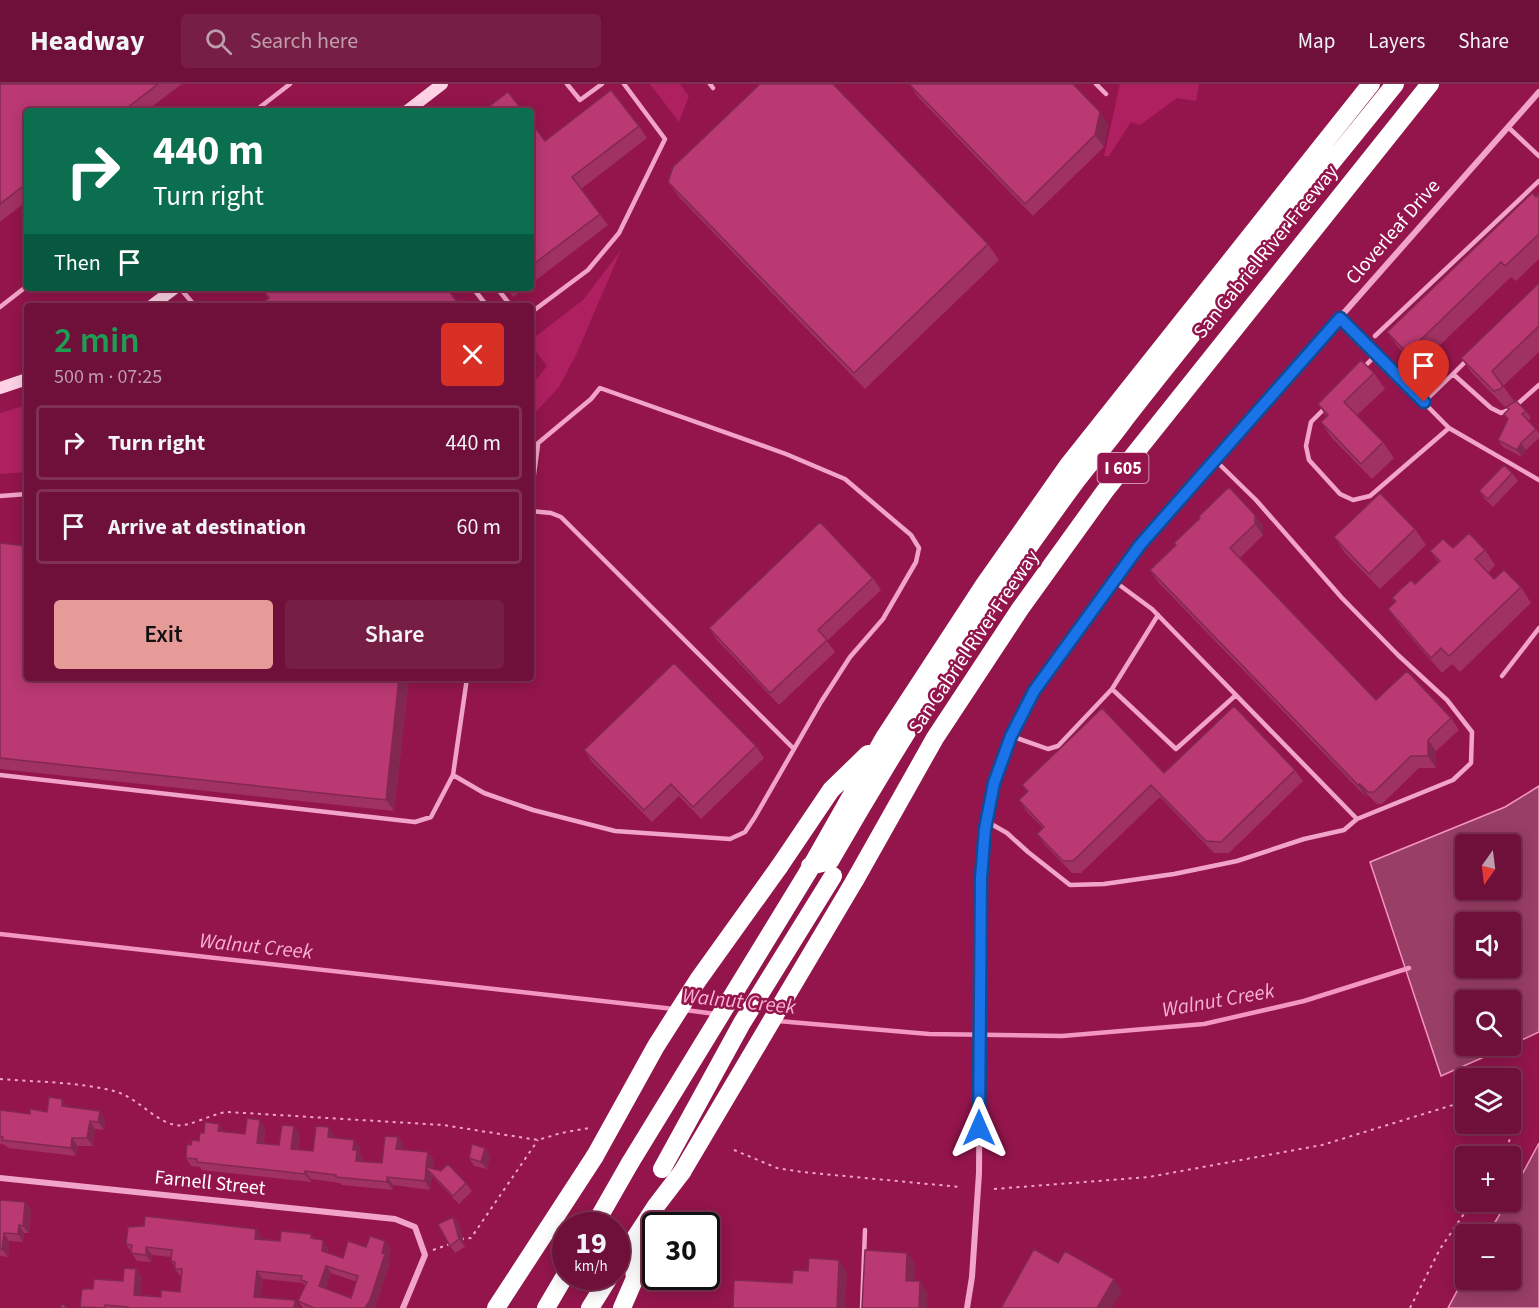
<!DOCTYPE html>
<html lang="en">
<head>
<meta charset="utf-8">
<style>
	body { margin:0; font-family:"Source Sans 3",sans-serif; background:#761e44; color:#f1f3f6; height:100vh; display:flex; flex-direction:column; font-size:22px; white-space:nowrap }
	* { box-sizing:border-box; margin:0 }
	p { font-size:20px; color:#bf9dae }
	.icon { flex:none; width:33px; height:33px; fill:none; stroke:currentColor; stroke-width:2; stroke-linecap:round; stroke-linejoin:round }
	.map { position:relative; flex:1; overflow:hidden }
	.drawer { position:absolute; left:24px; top:219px; width:510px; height:378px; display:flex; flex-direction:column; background:#6e1039; border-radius:6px; box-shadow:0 3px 15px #0003,0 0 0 2px #803053 }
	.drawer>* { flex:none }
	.top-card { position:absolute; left:24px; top:24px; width:510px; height:183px; border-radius:6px; box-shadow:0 3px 15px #0003,0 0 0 2px #803053; background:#0b6e4f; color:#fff; overflow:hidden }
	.needle { width:39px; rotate:194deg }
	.controls { position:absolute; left:1455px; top:750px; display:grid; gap:12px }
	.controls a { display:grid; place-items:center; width:66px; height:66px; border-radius:6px; background:#6e1039; box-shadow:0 3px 15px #0003,0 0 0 2px #803053; font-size:30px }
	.speed { position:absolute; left:552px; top:1128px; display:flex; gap:12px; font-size:30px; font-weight:700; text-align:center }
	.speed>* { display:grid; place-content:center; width:78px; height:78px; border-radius:50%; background:#6e1039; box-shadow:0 3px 15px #0003,0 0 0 2px #803053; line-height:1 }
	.speed small { font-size:15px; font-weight:400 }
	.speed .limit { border:3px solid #111; border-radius:9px; background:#fff; color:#111 }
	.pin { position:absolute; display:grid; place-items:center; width:51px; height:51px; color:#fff; margin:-62px -26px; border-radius:50% 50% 50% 0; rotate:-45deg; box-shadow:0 0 6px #0007 }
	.pin .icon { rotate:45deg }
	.me { position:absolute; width:66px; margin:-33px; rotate:0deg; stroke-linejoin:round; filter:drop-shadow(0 0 4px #0008) }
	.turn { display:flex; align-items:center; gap:21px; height:126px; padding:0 30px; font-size:27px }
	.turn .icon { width:78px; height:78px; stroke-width:2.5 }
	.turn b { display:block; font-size:42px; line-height:51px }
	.then { display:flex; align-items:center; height:57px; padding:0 30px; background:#0003; gap:12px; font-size:22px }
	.round { display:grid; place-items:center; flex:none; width:63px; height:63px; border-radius:6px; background:#761e44 }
	.head { display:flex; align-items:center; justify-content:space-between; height:102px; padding:0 30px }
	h1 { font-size:36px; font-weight:600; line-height:45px; color:#1e9e55 }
	.action { display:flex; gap:12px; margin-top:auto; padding:12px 30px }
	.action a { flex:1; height:69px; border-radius:6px; background:#e69b98; color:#111; font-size:24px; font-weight:600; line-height:69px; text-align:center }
	.action a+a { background:#761e44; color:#f1f3f6 }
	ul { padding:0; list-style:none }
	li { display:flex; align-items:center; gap:18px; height:75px; margin:0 12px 9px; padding:0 18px; border:3px solid #803053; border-radius:6px }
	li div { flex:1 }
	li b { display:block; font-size:22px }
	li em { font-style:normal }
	header { display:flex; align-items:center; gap:36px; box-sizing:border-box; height:84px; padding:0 30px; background:#6e1039; border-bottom:2px solid #803053 }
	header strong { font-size:28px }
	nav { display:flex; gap:33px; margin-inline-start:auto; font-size:21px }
	.search { width:420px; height:54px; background:#761e44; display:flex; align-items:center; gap:15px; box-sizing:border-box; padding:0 21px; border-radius:6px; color:#bf9dae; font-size:22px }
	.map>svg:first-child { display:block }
	.green { fill:#af2061 }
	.water { fill:#993e65; stroke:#f496c2; stroke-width:1.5; fill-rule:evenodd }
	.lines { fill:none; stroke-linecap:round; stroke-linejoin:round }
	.stream { stroke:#f496c2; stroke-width:4.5 }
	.path { stroke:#f1a4c7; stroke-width:2; stroke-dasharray:3 4.5; stroke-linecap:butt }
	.service { stroke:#f1a4c7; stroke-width:4.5 }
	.minor { stroke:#f1a4c7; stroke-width:6 }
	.secondary { stroke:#fcd2e4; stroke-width:12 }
	.motorway { stroke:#fff; stroke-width:18 }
	.motorway-bridge { stroke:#fff; stroke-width:18 }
	.wall { fill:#a03163; fill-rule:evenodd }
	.shaded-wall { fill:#822850 }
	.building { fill:#ba3973; stroke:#822850; stroke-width:1.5; fill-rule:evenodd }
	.route-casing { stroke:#114b97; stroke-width:15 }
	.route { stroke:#1a73e8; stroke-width:10 }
	.labels { text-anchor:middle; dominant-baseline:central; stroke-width:5; stroke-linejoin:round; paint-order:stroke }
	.shield { fill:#93154c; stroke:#dfb9c9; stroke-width:1.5 }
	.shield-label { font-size:18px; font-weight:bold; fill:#fff }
	.street-label { font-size:20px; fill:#fff; stroke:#93154c }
	.water-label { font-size:21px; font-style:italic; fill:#f8b0d1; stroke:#93154c }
</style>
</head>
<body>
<header>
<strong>Headway</strong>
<div class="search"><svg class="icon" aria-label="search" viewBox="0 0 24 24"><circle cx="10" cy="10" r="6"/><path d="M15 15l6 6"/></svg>Search here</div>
<nav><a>Map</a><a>Layers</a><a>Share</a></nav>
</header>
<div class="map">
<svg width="1539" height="1224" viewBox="0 0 1539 1224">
	<rect width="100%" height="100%" fill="#93154c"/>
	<path class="green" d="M650,0H680L689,12L679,38Z
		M1120,0H1199L1196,17L1177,14L1140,41L1131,38L1109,72H1104Z
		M621,166L576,271L559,303L531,333V302L547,282L531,261V256L583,216Z
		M27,321V388L0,390V329Z"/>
	<path class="water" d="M1539,702V948L1511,961L1510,916H1466V962H1509L1441,992L1370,778L1505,723ZM1466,760H1510V806H1466ZM1466,838H1510V884H1466Z
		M1539,1059V1224H1448L1465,1192L1466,1196H1510V1150H1488L1507,1118H1510L1511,1111Z"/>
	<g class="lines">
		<path class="stream" d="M0,850L674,925
			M685,926L716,930
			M778,937L929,950L1062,952L1204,940L1304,917L1409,884"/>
		<path class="path" d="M0,995C37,998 79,998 114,1007C137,1013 153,1036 175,1041C189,1044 212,1029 228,1028L443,1041L538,1056L561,1049L589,1044
			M734,1066L777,1084L802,1088L960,1103
			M1503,1072L1512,1050L1510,1028
			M994,1105L1149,1093L1322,1061L1466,1017
			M461,1155L471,1154L538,1056
			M433,1166L450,1160
			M1410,1224L1440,1165L1472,1118"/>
		<path class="service" d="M567,0L580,16L602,0
			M710,0L713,4
			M1096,0L1106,10
			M255,27L290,0
			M1508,43L1539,72
			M180,204L195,222
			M473,204L487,222
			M497,204L511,222
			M0,223L27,202
			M531,227H533L588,186L619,149L665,55L624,0
			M1340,234L1449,344L1539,396
			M1375,252L1539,97
			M1362,285L1376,271
			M1453,290L1467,276
			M1424,318L1453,290L1491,324L1501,329L1513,324L1539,301
			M1325,324L1311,338L1306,362L1309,376L1340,410L1353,416L1370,412L1449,344
			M0,412L27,410
			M531,412L538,361
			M531,427L551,429L561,433L794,665
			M1114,497L1152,525L1357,735L1453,696L1471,679L1472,648L1447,616L1398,571L1342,514L1256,416L1215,376
			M1502,592L1539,544
			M1112,605L1176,665L1236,611
			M1011,652L1048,665L1058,662L1112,605L1158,531
			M0,691L415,738L431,733L453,691L467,594
			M453,691L484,709L533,726L615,747L730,755L745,748L755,733L821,618L850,573L883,535L916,478L919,464L911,451L845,395L786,370L600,304L591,315L531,365
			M986,737L1007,749L1028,768L1070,801L1104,800L1174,790L1237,777L1304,755L1344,746L1357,735
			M862,1224L865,1146"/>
		<path class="minor" d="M0,1094L395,1135L415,1143L425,1171L403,1224
			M967,1224L972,1193L979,1089L981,794L985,745L994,699L1011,652L1034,607L1139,461L1539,8"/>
		<path class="secondary" d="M407,27L442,0
			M151,222L175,204
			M0,304L27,295"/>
		<path class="motorway" d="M810,782L830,777C906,645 987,517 1077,396C1093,375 1110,356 1125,335C1213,222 1305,112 1395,0
			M779,783L831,706L868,670
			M808,788L884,654L984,501L1069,380L1371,0
			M855,796L935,654L1020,525L1105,407L1430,0
			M594,1142L630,1079
			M616,1183L656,1122L682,1088
			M496,1224L595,1072
			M546,1224L566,1190
			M590,1224L610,1192
			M622,1224L635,1194L631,1160"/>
		<path class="motorway-bridge" d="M595,1072L656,962L698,896L779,783
			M630,1079L808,788
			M662,1085L742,939L833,792
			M682,1088L855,796"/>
	</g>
	<path class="wall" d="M0,0H182L146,27H27V117L0,138Z
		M910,1L1108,40L1104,63L1033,132L918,13Z
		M531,38L545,57L639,42L647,54L581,105L608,141L531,200Z
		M668,98L988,160L999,176L865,305L679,113Z
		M1539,110V175L1516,197L1511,193L1417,283L1398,263L1387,248Z
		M1539,199V268L1503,302L1514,317L1511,320L1526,327L1531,334L1528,337L1539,349V354L1526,366L1522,373L1503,363L1498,356L1508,336L1504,330L1509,326L1506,323L1510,320L1505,323L1472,289L1461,274Z
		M506,204H526L513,213Z
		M1374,289L1385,305L1357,331L1383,358L1394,374L1372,395L1331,353L1321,338L1326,332L1318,320Z
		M1512,389L1518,397L1493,423L1484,414L1479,407Z
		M1229,403L1263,442V451L1240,474L1376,616L1451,634L1459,646L1436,667V684H1419L1382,720H1377L1368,711L1366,713L1158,498L1150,486L1176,461Z
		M1415,445L1426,461L1380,505L1345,469L1334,453Z
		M0,459L27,594H409L394,727L0,685Z
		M1453,464L1485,466L1495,481L1488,489L1494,495L1521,503L1531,519L1460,588L1452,580L1442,589L1399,540L1388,525L1395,518L1392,514L1415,500L1438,478L1430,467Z
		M873,494L881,506L827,557L835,568L779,621L717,556L709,544Z
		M756,662L764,674L701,735L679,712L652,738L592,678L584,666Z
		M1295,686L1303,697L1229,769H1214L1160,713L1081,789H1072L1045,761L1037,750L1043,744L1027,728L1019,716L1027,708L1022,701L1164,689Z
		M68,1023L105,1035L104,1046L95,1045L93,1062H78L76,1072L8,1064L5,1061L0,1060V1026L30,1030L47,1028Z
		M265,1044L264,1060L279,1061L300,1050L298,1066L313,1067L334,1051V1054L354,1056L360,1064L359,1069L363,1074L362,1078L382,1079L398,1053L403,1061V1065L428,1068L434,1076L433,1085L466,1099L472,1107L459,1120L432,1092L430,1106L393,1101V1106L342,1101L340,1099L311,1095V1098L202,1086L200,1083L191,1082L186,1074L191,1061L199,1057L204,1049L224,1048L245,1050Z
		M485,1064L490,1072L487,1085L474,1082L469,1074Z
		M0,1116L25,1118L31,1126L29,1149H24L23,1158L9,1157L8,1173L0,1172Z
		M453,1133L459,1140L465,1163L455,1169L450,1162Z
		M256,1145L261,1153V1156L280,1157L311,1150L314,1155L328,1164V1169L343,1174L366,1163L391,1165L388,1174L390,1178L375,1224H303L298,1217L305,1202L303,1199L263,1195L260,1214L295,1216L300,1224H81L80,1223L93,1205L123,1197L136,1185L142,1193L140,1211L161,1213L180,1208L181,1193L175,1185V1183L171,1177V1173L152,1171L151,1178L137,1177L126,1160ZM331,1189L357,1198L351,1214L326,1205Z"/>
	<path class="shaded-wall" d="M1100,28L1108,40L1104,63L1095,51Z
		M1521,359L1526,366L1522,373L1517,366Z
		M1255,431L1263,442V451L1255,440Z
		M399,594H409L394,727L386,716Z
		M1428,656L1436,667V684L1428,672Z
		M1360,700L1368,711L1366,713L1358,701Z
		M62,1015L68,1023L62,1022Z
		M100,1027L105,1035L104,1046L98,1038Z
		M260,1036L265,1044L263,1067L257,1059Z
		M90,1037L95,1045L93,1062L87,1054Z
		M219,1040L224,1048L218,1047Z
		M294,1042L300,1050L297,1073L291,1065Z
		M329,1043L334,1051L333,1061L328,1053Z
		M398,1053L403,1061L402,1073L396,1065Z
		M72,1054L78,1062L76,1072L71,1064Z
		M354,1056L360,1064L359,1069L363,1074L361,1085L356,1077L353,1066Z
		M485,1064L490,1072L487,1085L481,1078Z
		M428,1068L434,1076L432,1090L426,1083Z
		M426,1084L432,1092L430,1106L425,1097Z
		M305,1087L311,1095V1098L305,1090Z
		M387,1093L393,1101V1106L387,1098Z
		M25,1118L31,1126L29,1149L23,1142Z
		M453,1133L459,1140L465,1163L459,1155Z
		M19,1141L24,1149L23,1158L18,1150Z
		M256,1145L261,1153L260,1163L255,1155Z
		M4,1149L9,1157L8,1173L2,1165Z
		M323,1156L328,1164L327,1174L322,1167Z
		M385,1157L391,1165L388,1174L390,1178L375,1224H365Z
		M146,1163L152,1171L151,1178L146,1171Z
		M907,1169L915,1180L914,1208L906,1197Z
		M839,1176L847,1188L845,1224H837Z
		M326,1182L331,1189L325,1210L319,1202Z
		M136,1185L142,1193L140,1219L134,1211Z
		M257,1187L263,1195L259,1221L254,1213Z
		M1114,1195L1122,1207L1112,1224H1097Z
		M920,1197L928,1209L927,1224H919Z
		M295,1216L300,1224H294Z"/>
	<path class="building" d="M0,0H158L123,27H27V99L0,120Z
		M760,0H833L988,160L854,289L668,98L673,83Z
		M911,0H1073L1100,28L1095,51L1025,120L910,1Z
		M611,6L639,42L572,93L600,130L531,182V38L545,57Z
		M508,8L523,27H483Z
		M1532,109L1536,113L1539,110V150L1505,182L1501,178L1407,269L1387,248Z
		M1539,199V242L1492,287L1503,302L1500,305L1494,307L1461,274Z
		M261,204H447L460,222H258L269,214Z
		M1361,276L1374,289L1344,318L1383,358L1361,380L1321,338L1328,331L1318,320Z
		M1516,317L1526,327L1522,330L1536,345L1521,359L1517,366L1498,356L1508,335L1504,330L1509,325L1506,323Z
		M1504,381L1512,389L1488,415L1479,407Z
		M1229,403L1255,431V440L1230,464L1376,616L1407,587L1451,634L1428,656V672H1411L1374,708H1368L1360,700L1358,701L1150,486L1176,461L1174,459L1200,434L1199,432Z
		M1380,409L1415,445L1369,490L1334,453Z
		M820,438L873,494L818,546L827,556L770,609L709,544Z
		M1469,449L1485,466L1475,475L1494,495L1504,486L1521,503L1449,572L1441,564L1431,574L1388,525L1396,517L1392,514L1401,505L1411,496L1415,500L1440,477L1430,467L1443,455L1453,464Z
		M0,459L27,462V594H399L386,716L0,674Z
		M674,579L756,662L693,723L671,700L644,726L584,666Z
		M1234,622L1295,686L1221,758L1206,757L1151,701L1073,777H1063L1037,750L1044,743L1019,716L1028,707L1022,701L1102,624L1164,689Z
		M49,1013L62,1015V1022L100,1027L98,1038L90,1037L87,1054H72L71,1064L2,1056L3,1053H0V1026L30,1030V1025L47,1028Z
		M247,1034L260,1036L257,1059L279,1061L282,1041L294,1042L291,1065L313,1067L316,1042L329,1043L328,1053L354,1056L353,1066H357L356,1077L382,1079L385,1052L398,1053L396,1065L428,1068L426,1083L441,1087L448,1080L466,1099L453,1112L426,1084L425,1097L387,1093V1098L336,1093V1091L305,1087V1090L197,1078V1075L186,1074L187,1060L191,1061L192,1056L199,1057L200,1049H204L205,1038L219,1040L218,1047L245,1050Z
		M472,1060L485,1064L481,1078L469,1074Z
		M0,1116L25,1118L23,1142L19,1141L18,1150L4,1149L2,1165H0Z
		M145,1132L256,1145L255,1155L280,1157L281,1147L311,1150V1154L323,1156L322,1167L343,1174L348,1157L366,1163L370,1152L385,1157L382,1169L385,1170L370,1216L365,1224H314L298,1217L307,1198L301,1196L302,1192L257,1187L254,1213L295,1216L294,1224H128V1223L105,1221V1224L80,1223L82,1205H93L94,1195L123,1197L124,1184L136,1185L134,1211L161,1213V1206L180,1208L182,1185H175V1178L171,1177L172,1166L146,1163V1171L131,1169L132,1161L126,1160L128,1143L144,1142ZM326,1182L358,1192L351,1214L319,1202Z
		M453,1133L459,1155L450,1162L438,1140Z
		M1034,1165L1058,1179L1065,1167L1114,1195L1097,1224H1001Z
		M865,1166L907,1169L906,1197H920L919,1224H862Z
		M809,1174L839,1176L837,1224H733L734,1196L792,1199L793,1186L808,1187Z
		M63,1220L67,1224H60Z"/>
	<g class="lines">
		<g class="route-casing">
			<path id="route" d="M979,1044L981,794L985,745L994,699L1011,652L1034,607L1140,461L1340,234L1424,318"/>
		</g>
		<use href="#route" class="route"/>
	</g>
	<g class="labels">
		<rect class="shield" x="1097.5" y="369" width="51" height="30" rx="4.5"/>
		<g class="shield-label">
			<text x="1123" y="384">I 605</text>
		</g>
		<g class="street-label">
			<text transform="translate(1393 148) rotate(-49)">Cloverleaf Drive</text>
			<text transform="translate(1266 168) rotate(-51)">San Gabriel River Freeway</text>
			<text transform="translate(974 558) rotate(-56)">San Gabriel River Freeway</text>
			<text transform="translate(210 1099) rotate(6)">Farnell Street</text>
		</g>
		<g class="water-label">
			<text transform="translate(256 862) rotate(6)">Walnut Creek</text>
			<text transform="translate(1218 916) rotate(-10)">Walnut Creek</text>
			<text transform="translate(739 917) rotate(6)">Walnut Creek</text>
		</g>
	</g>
</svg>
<div class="controls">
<a><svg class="needle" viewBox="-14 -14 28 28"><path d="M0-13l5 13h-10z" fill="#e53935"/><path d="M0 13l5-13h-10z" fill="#bf9dae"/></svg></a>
<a><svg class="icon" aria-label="sound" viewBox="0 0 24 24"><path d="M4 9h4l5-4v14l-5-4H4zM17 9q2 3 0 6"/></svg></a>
<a><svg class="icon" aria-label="search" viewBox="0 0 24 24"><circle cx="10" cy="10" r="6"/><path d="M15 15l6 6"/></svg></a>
<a><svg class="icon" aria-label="layers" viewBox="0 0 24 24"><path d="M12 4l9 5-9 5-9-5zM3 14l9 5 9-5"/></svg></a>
<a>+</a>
<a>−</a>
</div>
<div class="speed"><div>19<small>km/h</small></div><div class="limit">30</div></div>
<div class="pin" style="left:1424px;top:318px;background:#d93025"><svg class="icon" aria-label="arrive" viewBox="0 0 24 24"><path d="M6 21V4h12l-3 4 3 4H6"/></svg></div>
<svg class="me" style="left:979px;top:1044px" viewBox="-20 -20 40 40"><path d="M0-17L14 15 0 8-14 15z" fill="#1a73e8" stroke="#fff" stroke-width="4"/></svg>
<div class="top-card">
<div class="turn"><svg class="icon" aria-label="right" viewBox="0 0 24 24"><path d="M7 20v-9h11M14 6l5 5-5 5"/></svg><div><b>440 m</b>Turn right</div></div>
<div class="then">Then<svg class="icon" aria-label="arrive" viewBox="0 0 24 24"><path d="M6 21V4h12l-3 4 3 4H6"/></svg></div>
</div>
<section class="drawer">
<div class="head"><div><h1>2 min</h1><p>500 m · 07:25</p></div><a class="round" style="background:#d93025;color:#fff"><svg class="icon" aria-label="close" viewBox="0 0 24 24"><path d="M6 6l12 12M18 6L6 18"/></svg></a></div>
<ul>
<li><svg class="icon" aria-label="right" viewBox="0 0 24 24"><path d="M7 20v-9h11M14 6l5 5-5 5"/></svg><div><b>Turn right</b></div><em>440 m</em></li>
<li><svg class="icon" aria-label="arrive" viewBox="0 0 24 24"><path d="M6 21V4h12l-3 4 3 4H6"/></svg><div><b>Arrive at destination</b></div><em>60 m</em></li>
</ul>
<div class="action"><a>Exit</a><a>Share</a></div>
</section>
</div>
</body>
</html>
